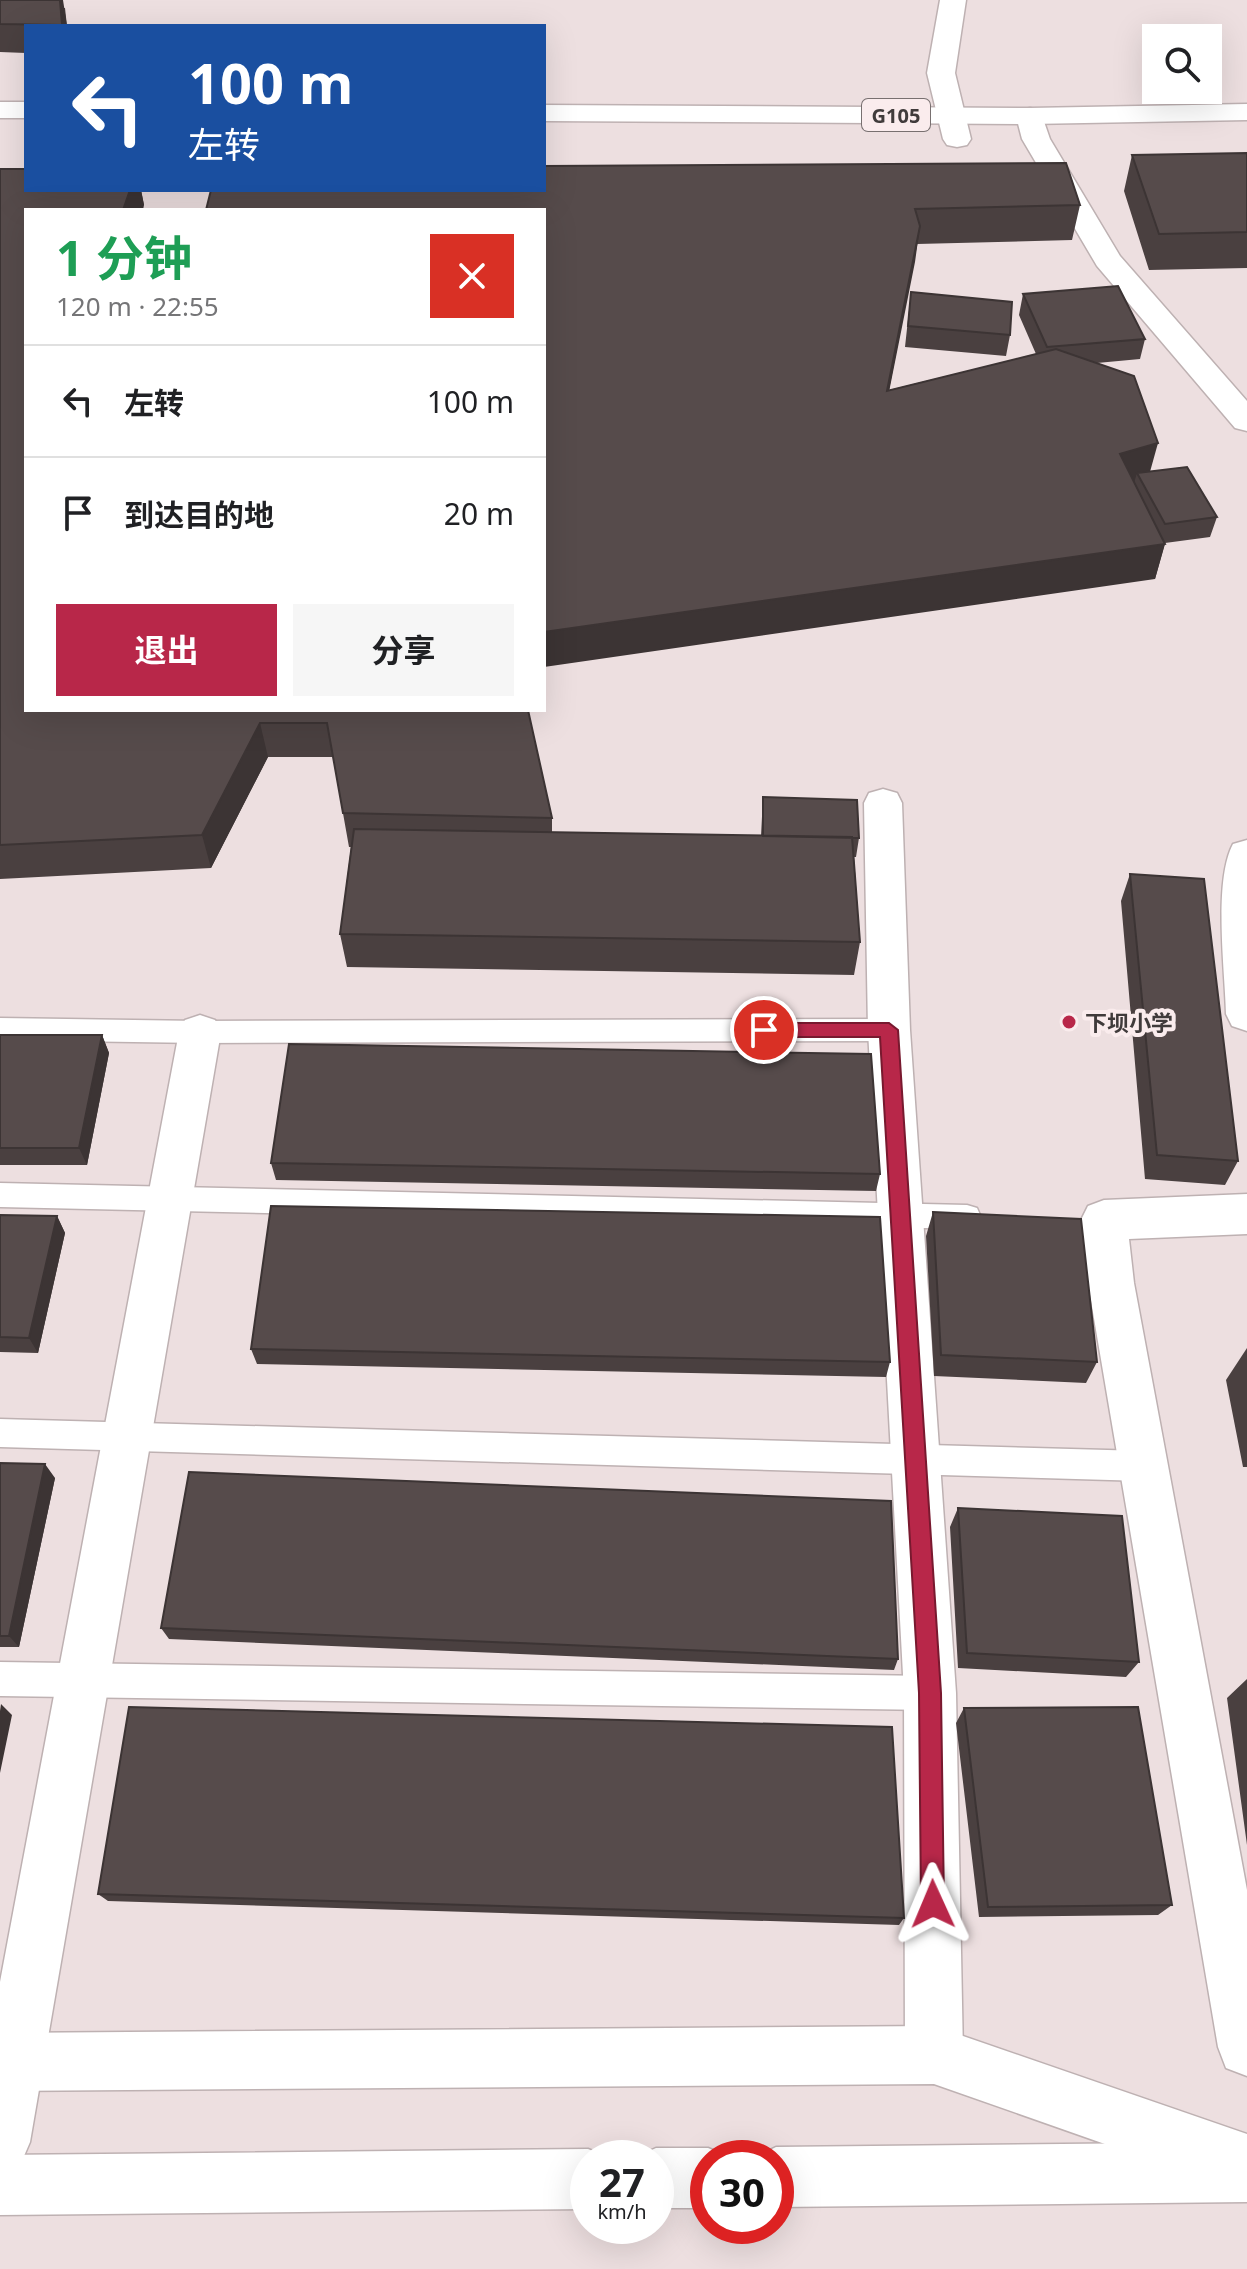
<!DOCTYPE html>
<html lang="zh">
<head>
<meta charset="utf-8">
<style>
	body { margin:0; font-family:"Noto Sans","Noto Sans SC",sans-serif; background:#f6f6f6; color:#202124; height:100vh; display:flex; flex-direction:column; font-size:30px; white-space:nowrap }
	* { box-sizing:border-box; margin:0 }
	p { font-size:26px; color:#757577 }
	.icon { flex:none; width:44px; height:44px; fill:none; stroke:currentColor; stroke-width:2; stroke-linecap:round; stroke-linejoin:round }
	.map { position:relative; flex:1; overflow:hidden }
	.panel { position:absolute; left:24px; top:208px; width:522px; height:504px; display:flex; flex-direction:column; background:#fff; border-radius:0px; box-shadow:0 8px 32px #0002 }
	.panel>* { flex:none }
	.guide { position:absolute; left:24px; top:24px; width:522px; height:168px; border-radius:0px; box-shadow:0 8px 32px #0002; background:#1a4fa0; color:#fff; overflow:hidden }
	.buttons { position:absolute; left:1142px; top:24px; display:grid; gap:16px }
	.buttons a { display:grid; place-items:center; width:80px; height:80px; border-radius:0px; background:#fff; box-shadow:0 8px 32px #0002; font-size:40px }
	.speed { position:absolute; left:570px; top:2140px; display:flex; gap:16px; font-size:40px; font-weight:700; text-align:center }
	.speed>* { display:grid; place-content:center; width:104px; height:104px; border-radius:50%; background:#fff; box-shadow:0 8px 32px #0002; line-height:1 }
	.speed small { font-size:20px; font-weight:400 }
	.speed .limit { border:12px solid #d22; background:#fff; color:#111 }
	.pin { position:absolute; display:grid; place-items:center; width:68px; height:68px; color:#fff; margin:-34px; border:4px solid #fff; border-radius:50%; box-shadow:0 2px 8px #0007 }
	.me { position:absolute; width:88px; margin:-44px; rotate:359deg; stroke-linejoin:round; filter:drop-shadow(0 0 6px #0008) }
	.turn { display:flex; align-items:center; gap:28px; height:168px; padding:0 32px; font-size:36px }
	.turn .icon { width:104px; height:104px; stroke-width:2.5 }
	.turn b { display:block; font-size:56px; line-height:68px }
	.round { display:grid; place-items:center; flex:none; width:84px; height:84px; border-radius:0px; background:#f6f6f6 }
	.overview { display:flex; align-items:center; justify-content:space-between; height:136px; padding:0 32px }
	h1 { font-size:48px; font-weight:700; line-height:60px; color:#1e9e55 }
	.button { display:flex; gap:16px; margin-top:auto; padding:16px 32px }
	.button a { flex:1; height:92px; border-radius:0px; background:#b82749; color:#fff; font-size:32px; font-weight:700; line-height:92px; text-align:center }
	.button a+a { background:#f6f6f6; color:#202124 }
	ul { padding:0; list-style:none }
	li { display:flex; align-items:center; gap:24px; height:112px; padding:0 32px; border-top:2px solid #e0e0e0 }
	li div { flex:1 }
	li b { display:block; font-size:30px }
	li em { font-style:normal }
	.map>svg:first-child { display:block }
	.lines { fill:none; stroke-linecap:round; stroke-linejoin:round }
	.service-casing { stroke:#beb1b2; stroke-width:3 }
	.minor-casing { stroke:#beb1b2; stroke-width:3 }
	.tertiary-casing { stroke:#beb1b2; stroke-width:3 }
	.secondary-casing { stroke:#beb1b2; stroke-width:3 }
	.trunk-casing { stroke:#beb1b2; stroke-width:3 }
	.service { fill:#fff; fill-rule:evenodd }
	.minor { fill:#fff; fill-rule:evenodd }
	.tertiary { fill:#fff; fill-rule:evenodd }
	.secondary { fill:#fff; fill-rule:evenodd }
	.trunk { fill:#fff; fill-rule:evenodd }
	.wall { fill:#4a4040 }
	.shaded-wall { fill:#3c3434 }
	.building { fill:#564b4b; stroke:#3c3434; stroke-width:2 }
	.route { fill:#b82749; stroke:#78192f; stroke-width:2 }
	.poi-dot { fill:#b82749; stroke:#faeced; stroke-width:3 }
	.labels { text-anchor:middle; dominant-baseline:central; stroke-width:8; stroke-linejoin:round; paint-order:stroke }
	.shield { fill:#faeced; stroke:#787070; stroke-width:2 }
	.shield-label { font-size:20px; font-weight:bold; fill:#403b3b }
	.poi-label { font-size:22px; font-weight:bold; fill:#403b3b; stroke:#faeced; text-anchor:start }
</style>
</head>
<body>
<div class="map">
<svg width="1247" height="2269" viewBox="0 0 1247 2269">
	<rect width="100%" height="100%" fill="#eddfe0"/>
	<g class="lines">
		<g class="service-casing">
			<path id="service" d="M0,1018L200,1021L889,1019L899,1022L902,1030L899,1038L889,1041L200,1043L0,1040Z
				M0,1183L967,1205L977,1208L981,1217L977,1226L967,1229L0,1207Z
				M0,1419L1144,1451L1155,1456L1160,1466L1155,1476L1144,1481L0,1447Z
				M0,1662L930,1676L942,1681L947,1693L942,1705L930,1710L0,1696Z"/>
		</g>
		<g class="minor-casing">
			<path id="minor" d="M940,0H966L955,73L971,139L967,145L957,147L947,145L943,139L927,73Z
				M1030,108L1040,110L1050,139L1120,256L1247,401V431L1235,428L1097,266L1022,139L1016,116L1020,110Z
				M883,789L897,793L902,803L910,1030L956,1693L963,2055L955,2076L934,2084L913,2076L905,2055L904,1693L868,1030L864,803L869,793Z
				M1247,840V1031L1232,1026L1226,1014C1225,970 1213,882 1233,844Z
				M200,1015L215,1020L221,1032L30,2142L21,2163L0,2172V1982L179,1032L185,1020Z
				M1247,1194V1234L1129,1239L1134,1283L1247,1890V2076L1226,2068L1218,2047L1088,1283L1081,1220L1088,1206L1104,1200Z"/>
		</g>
		<g class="tertiary-casing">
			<path id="tertiary" d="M934,2026L1247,2134V2194L934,2084L0,2091V2033Z"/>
		</g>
		<g class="secondary-casing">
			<path id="secondary" d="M1247,2142V2202L776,2207V2158H754L776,2147Z
				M656,2148H708L729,2157L708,2158V2208H656V2158H634Z
				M588,2149L610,2158H588V2209L0,2215V2155Z"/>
		</g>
		<g class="trunk-casing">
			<path id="trunk" d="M0,102H26V118H0Z
				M1247,104V120L1030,124L544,121V105L1030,108Z"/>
		</g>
		<use href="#service" class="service"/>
		<use href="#minor" class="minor"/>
		<use href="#tertiary" class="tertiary"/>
		<use href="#secondary" class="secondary"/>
		<use href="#trunk" class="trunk"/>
	</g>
	<path class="wall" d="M0,0L65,8L67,26H26V53L0,52Z
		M1247,153V268L1149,270L1124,191L1132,155Z
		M0,169L130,190H141L144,205L26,210L528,710L552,818V832L761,836L763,797L859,838L856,857H854L860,942L854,975L347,967L340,934L351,847H349L333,757H268L211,868L0,879Z
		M1080,205L1072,240L917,244L889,390L1036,354L1019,315L1023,294L1145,339L1140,359L1097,363L1150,471L1217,517L1210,537L1165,543L1155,579L544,210Z
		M911,292L1010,335L1006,356L905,347Z
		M1130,874L1238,1161L1225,1185L1145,1179L1121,901Z
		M0,1035H102L109,1053L87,1165H0Z
		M271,1163L880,1174L876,1191L276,1180Z
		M933,1212L1097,1362L1086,1383L934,1376L926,1236Z
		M0,1215L57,1216L65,1233L38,1353L0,1352Z
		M1247,1348V1467H1243L1226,1380Z
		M251,1349L890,1362L886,1377L257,1364Z
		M0,1463L55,1478L19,1647H0Z
		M958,1508L1139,1662L1126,1677L958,1668L950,1527Z
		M161,1628L898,1659L894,1670L169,1639Z
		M1247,1679V1845L1227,1698Z
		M964,1708L1172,1905L1158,1915L979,1917L956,1723Z
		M98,1894L904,1918L899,1925L108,1901Z"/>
	<path class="shaded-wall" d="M60,0H63L67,26H62Z
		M130,190H141L144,205L143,210H123Z
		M920,226L915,262L882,427L887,391Z
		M1158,443L1148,479L1137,473L1134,483L1120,454Z
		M1165,544L1155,579L544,667V632Z
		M260,723L268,757L211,868L202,835Z
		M102,1035L109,1053L87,1165L79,1148Z
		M57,1216L65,1233L38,1353L29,1338Z
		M45,1464L55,1478L19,1647L9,1636Z
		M1,1704L12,1715L0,1773V1711Z"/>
	<path class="building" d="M0,0H60L62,25L0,24Z
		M1247,153V232L1159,234L1132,155Z
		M1066,163L1080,205L915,209L920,226L887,391L1056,349L1134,376L1158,443L1120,454L1165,544L544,632V210H206L211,190H544V166Z
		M0,169H26V190H130L123,210H26V710H528L552,818L343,813L327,723H260L202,835L0,845Z
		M1118,286L1145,339L1047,347L1023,294Z
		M911,292L1012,302L1010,335L908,326Z
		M1187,467L1217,517L1165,524L1137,473Z
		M763,797L857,800L859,838L763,836Z
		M354,829L852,837L860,942L340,934Z
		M1130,874L1204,879L1238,1161L1157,1155Z
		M0,1035H102L79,1148H0Z
		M289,1044L871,1054L880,1174L271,1163Z
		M271,1206L880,1217L890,1362L251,1349Z
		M933,1212L1081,1219L1097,1362L941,1355Z
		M0,1215L57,1216L29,1338L0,1337Z
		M0,1463L45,1464L9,1636H0Z
		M189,1472L891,1501L898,1659L161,1628Z
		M958,1508L1122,1516L1139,1662L967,1653Z
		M129,1707L892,1727L904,1918L98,1894Z
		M1138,1707L1172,1905L988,1907L964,1708Z"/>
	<path class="route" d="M764,1023H889L898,1030L941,1693L944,1904L941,1913L933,1916L924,1913L921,1904L919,1693L880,1037H764L755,1030Z"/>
	<circle class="poi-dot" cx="1069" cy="1022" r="8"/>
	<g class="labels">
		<rect class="shield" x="862" y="99" width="68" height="32" rx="6"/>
		<g class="shield-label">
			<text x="896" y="115">G105</text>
		</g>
		<g class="poi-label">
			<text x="1085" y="1022">下坝小学</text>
		</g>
	</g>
</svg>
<div class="buttons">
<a><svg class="icon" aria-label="search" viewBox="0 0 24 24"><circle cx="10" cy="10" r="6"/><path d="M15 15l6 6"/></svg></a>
</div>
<div class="speed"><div>27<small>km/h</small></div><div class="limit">30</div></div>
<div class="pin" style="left:764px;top:1030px;background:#d93025"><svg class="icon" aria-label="arrive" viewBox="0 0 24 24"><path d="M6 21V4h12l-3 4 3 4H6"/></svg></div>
<svg class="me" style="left:933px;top:1904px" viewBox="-20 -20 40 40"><path d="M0-17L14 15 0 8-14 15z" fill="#b82749" stroke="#fff" stroke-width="4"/></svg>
<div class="guide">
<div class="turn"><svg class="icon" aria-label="left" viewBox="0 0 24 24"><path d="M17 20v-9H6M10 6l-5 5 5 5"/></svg><div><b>100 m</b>左转</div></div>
</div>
<section class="panel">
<div class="overview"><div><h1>1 分钟</h1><p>120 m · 22:55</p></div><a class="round" style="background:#d93025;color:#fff"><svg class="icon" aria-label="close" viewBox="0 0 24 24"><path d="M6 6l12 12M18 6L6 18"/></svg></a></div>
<ul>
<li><svg class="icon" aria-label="left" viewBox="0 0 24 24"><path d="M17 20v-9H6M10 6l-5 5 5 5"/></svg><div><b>左转</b></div><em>100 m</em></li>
<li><svg class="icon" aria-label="arrive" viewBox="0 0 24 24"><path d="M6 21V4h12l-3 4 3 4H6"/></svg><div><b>到达目的地</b></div><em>20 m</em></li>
</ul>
<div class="button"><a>退出</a><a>分享</a></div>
</section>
</div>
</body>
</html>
